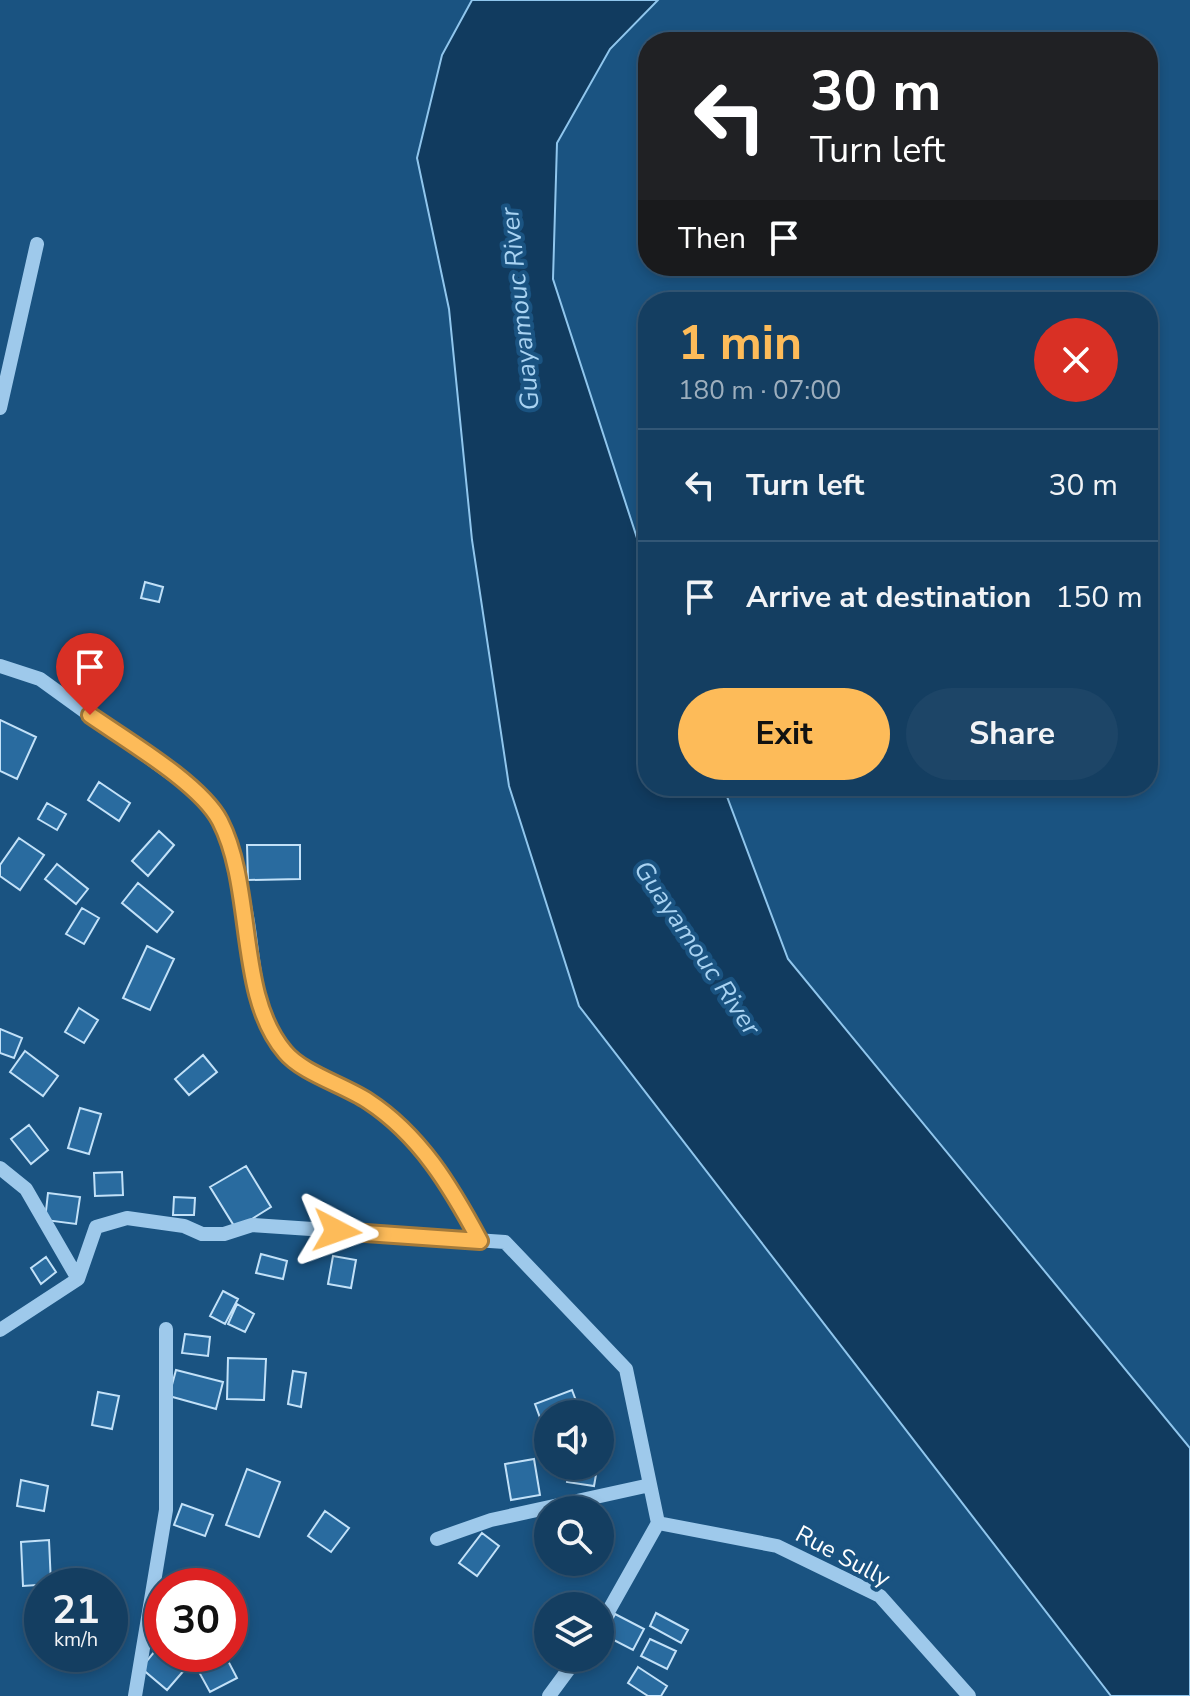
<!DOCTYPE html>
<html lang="en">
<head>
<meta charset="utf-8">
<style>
	body { margin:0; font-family:"Nunito Sans",sans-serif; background:#1d4567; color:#f1f3f6; height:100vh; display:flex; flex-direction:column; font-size:30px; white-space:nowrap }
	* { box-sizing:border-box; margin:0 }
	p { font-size:26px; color:#9daebd }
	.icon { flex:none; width:44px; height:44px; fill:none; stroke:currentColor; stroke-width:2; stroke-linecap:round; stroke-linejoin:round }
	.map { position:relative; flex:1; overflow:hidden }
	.drawer { position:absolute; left:638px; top:292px; width:520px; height:504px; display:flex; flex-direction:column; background:#143e61; border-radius:32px; box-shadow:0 4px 12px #0003,0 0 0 2px #335776 }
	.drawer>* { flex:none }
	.hud { position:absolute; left:638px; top:32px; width:520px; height:244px; border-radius:32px; box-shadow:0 4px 12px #0003,0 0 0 2px #335776; background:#202124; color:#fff; overflow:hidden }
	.tools { position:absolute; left:534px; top:1400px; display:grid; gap:16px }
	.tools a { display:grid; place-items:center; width:80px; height:80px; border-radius:50%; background:#143e61; box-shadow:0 4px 12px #0003,0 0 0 2px #335776; font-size:40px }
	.speed { position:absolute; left:24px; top:1568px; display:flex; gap:16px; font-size:40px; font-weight:700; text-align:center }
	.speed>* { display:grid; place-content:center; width:104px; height:104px; border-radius:50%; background:#143e61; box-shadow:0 4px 12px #0003,0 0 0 2px #335776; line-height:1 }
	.speed small { font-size:20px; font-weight:400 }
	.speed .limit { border:12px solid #d22; background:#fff; color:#111 }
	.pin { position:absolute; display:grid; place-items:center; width:68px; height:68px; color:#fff; margin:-82px -34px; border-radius:50% 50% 50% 0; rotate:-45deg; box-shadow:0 0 8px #0007 }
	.pin .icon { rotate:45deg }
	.me { position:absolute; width:88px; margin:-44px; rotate:94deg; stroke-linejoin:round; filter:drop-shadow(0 0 6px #0008) }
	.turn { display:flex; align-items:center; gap:28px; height:168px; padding:0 40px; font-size:36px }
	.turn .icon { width:104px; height:104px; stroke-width:2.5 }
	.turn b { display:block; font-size:56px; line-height:68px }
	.then { display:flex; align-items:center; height:76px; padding:0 40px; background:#0003; gap:16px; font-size:30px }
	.round { display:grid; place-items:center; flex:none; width:84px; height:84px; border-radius:42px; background:#1d4567 }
	.overview { display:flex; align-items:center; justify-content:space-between; height:136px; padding:0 40px }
	h1 { font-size:48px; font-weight:700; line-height:60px; color:#fdbb59 }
	.action { display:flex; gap:16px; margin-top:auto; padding:16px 40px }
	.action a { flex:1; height:92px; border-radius:48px; background:#fdbb59; color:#111; font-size:32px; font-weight:700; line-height:92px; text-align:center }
	.action a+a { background:#1d4567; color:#f1f3f6 }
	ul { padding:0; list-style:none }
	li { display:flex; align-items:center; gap:24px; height:112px; padding:0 40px; border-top:2px solid #335776 }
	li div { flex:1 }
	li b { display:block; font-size:30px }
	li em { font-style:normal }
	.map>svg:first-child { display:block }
	.water { fill:#113b5f; stroke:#90c6ed; stroke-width:2 }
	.building { fill:#296b9f; stroke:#c2e1f8; stroke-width:2 }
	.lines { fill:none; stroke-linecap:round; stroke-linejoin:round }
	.minor { stroke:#9ec9eb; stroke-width:14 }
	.route-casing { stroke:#a47a3a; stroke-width:20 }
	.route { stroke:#fdbb59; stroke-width:14 }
	.labels { text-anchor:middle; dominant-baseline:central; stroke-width:8; stroke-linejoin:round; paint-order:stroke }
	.street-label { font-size:24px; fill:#fff; stroke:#1a5381 }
	.water-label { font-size:26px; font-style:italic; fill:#a9d3f2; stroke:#1a5381 }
</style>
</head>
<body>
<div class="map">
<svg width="1190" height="1696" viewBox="0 0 1190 1696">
	<rect width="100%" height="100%" fill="#1a5381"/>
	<path class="water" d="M472,0H658L610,49L557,143L553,279L648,572V786H723L788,959L1190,1448V1696H1111L579,1006L509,786L472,540L449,309L417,158L442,55Z"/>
	<path class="building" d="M145,582L163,587L159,602L141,598Z
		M0,720L36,737L17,779L0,771Z
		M99,782L130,803L119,821L88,800Z
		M47,803L66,814L57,830L38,819Z
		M159,831L174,845L148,876L132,861Z
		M19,838L44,855L20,890L0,876V865Z
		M247,845H300V879L248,880Z
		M57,864L88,889L76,904L45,879Z
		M138,883L173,912L157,932L122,903Z
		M82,908L99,918L84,944L66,934Z
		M147,946L174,959L150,1010L123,998Z
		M79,1008L98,1020L84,1043L65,1032Z
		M0,1029L22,1038L14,1058L0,1053Z
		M25,1051L58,1076L43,1096L10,1072Z
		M203,1055L217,1072L189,1095L175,1079Z
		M80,1108L101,1114L89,1154L68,1148Z
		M29,1125L48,1150L31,1164L11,1139Z
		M246,1166L271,1207L236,1229L210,1187Z
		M122,1172L123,1195L95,1196L94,1173Z
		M48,1193L80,1197L76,1224L45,1220Z
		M174,1197L195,1198L194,1215H173Z
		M261,1254L287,1261L283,1279L256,1273Z
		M333,1256L356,1260L351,1288L328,1284Z
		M46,1257L56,1272L41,1284L31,1268Z
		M223,1291L238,1299L225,1324L210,1316Z
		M237,1304L254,1314L245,1332L228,1324Z
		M185,1334L210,1337L208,1356L182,1353Z
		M228,1358L266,1359L264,1400L227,1399Z
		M176,1370L223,1382L216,1409L169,1396Z
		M293,1371L306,1373L301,1407L288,1404Z
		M572,1390L581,1414H548L546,1434L535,1404Z
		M98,1392L119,1396L112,1429L92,1425Z
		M534,1459L540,1495L511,1500L505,1464Z
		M569,1466L597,1469L594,1486L567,1482Z
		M247,1469L280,1482L259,1537L226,1525Z
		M21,1480L48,1486L44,1511L17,1506Z
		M182,1504L213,1515L205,1536L174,1525Z
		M325,1511L349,1528L331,1552L308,1536Z
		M482,1533L499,1546L477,1576L459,1563Z
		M49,1540L51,1584L23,1586L21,1542Z
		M656,1613L688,1630L681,1643L650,1626Z
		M615,1614L644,1629L633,1650L604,1635Z
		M650,1639L676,1651L667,1669L641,1656Z
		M159,1646L162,1654H169L186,1668L167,1690L141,1668Z
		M226,1657L237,1678L210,1692L199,1672Z
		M638,1667L667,1686L661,1696H648L628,1683Z"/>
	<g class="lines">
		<path class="minor" d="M0,408L37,244
			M0,666L40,679L203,797C229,833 241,879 248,922C255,967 255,1012 283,1050C298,1071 343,1085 366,1100C419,1133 451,1187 480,1241
			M0,1168L26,1189L78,1279
			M0,1330L78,1279L96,1227L127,1218L184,1226L202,1234H224L252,1225L505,1242L626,1369L658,1523L600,1626
			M658,1523L777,1546L880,1596L969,1696
			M437,1539L491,1520L650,1485
			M135,1696L166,1510V1329
			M549,1696L577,1658"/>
	</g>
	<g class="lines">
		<g class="route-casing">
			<path id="route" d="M90,715C126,740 201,784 220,821C255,889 236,995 285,1052C302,1073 344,1085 368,1101C420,1135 451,1187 480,1241L337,1231"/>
		</g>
		<use href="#route" class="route"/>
	</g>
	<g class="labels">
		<g class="street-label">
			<text transform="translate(843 1556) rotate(28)">Rue Sully</text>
		</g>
		<g class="water-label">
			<text transform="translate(520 309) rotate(-96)">Guayamouc River</text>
			<text transform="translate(697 948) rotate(56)">Guayamouc River</text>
		</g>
	</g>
</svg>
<div class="tools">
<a><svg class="icon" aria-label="sound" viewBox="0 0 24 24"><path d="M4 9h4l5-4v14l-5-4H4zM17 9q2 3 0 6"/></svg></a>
<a><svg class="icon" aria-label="search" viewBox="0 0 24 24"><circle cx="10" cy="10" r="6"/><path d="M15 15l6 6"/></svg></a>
<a><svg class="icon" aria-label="layers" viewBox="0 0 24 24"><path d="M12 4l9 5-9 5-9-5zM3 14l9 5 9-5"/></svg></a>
</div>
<div class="speed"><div>21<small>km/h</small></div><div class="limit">30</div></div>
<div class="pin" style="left:90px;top:715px;background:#d93025"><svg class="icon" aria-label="arrive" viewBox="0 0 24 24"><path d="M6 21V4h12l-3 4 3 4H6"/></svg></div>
<svg class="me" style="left:337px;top:1231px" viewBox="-20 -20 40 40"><path d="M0-17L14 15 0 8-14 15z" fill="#fdbb59" stroke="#fff" stroke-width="4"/></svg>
<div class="hud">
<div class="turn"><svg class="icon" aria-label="left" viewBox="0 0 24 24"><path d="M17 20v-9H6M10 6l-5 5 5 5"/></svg><div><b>30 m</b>Turn left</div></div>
<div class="then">Then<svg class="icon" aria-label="arrive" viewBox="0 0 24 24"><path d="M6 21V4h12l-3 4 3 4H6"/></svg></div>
</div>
<section class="drawer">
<div class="overview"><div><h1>1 min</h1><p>180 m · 07:00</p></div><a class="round" style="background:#d93025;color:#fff"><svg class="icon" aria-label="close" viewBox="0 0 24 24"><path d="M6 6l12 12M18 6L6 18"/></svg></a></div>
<ul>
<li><svg class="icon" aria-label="left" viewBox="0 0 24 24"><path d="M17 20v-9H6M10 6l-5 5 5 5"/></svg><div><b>Turn left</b></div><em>30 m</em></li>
<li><svg class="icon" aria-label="arrive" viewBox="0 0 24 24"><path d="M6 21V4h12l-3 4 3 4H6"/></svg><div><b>Arrive at destination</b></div><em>150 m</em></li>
</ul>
<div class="action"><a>Exit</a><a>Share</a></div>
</section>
</div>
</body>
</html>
